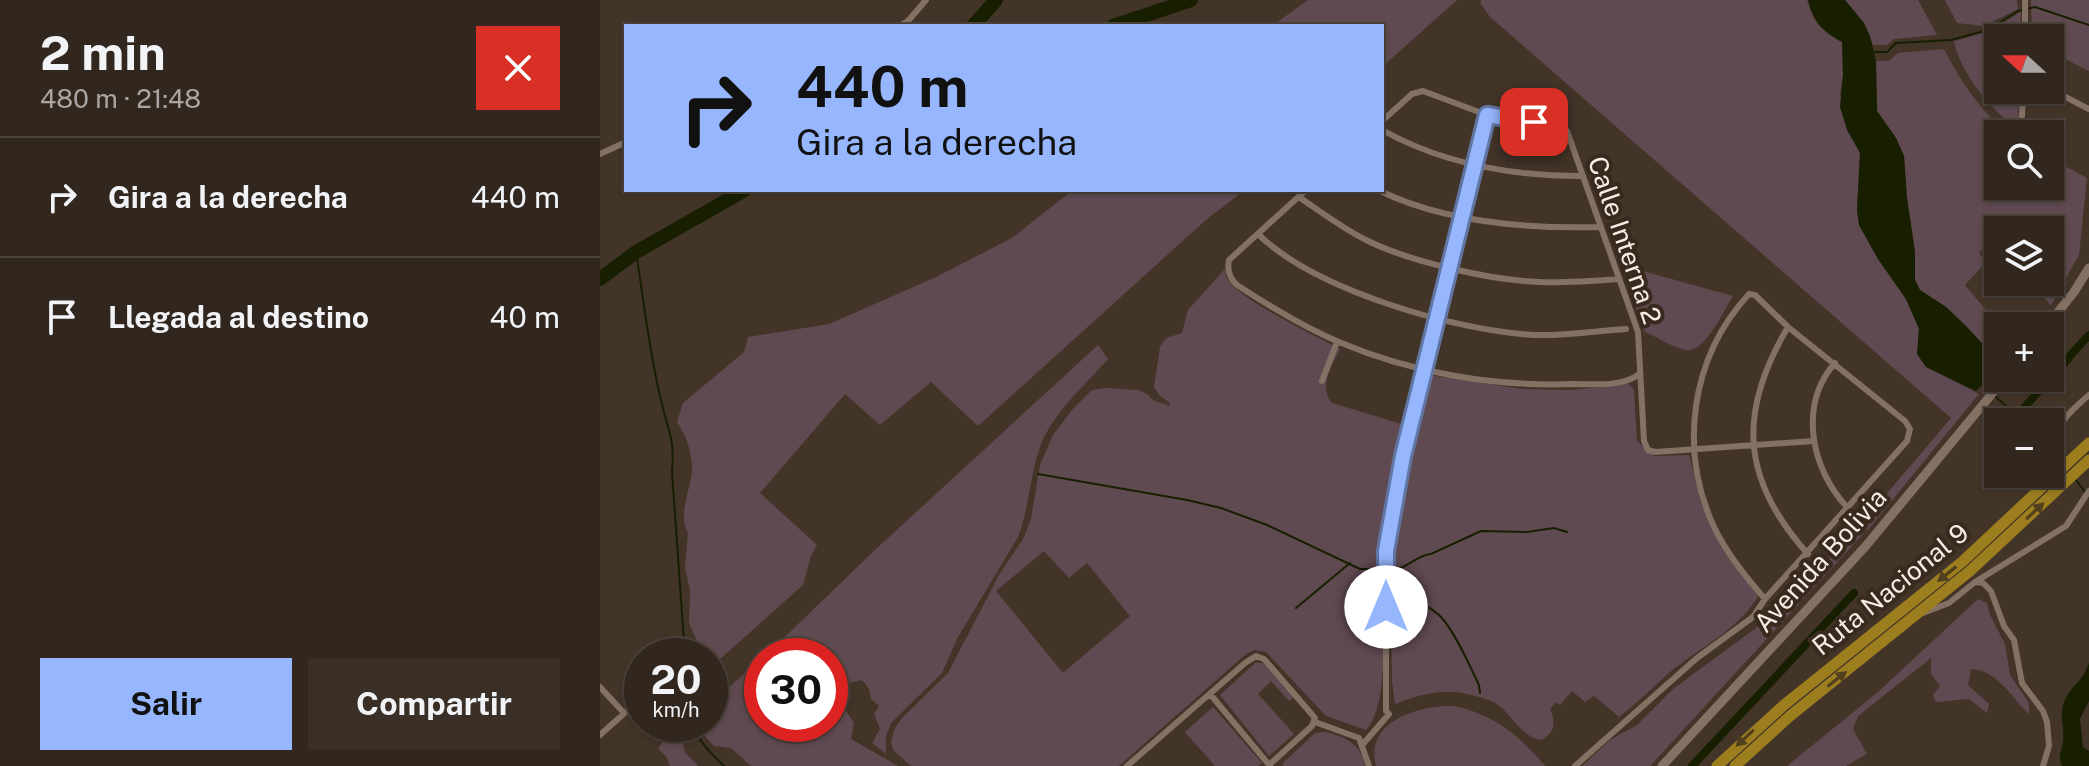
<!DOCTYPE html>
<html lang="es">
<head>
<meta charset="utf-8">
<style>
	body { margin:0; font-family:"Public Sans",sans-serif; background:#3a2f27; color:#f1f3f6; height:100vh; display:flex; flex-direction:column; font-size:30px; white-space:nowrap }
	* { box-sizing:border-box; margin:0 }
	p { font-size:26px; color:#a8a5a4 }
	.icon { flex:none; width:44px; height:44px; fill:none; stroke:currentColor; stroke-width:2; stroke-linecap:round; stroke-linejoin:round }
	.map { position:relative; flex:1; overflow:hidden }
	.panel { display:flex; flex-direction:column; background:#32271e; width:600px }
	.panel>* { flex:none }
	.hud { position:absolute; left:24px; top:24px; width:760px; height:168px; border-radius:0px; box-shadow:0 2px 6px #0004,0 0 0 2px #4d443c; background:#96b6fd; color:#111; overflow:hidden }
	.needle { width:52px; rotate:291deg }
	.buttons { position:absolute; left:1384px; top:24px; display:grid; gap:16px }
	.buttons a { display:grid; place-items:center; width:80px; height:80px; border-radius:0px; background:#32271e; box-shadow:0 2px 6px #0004,0 0 0 2px #4d443c; font-size:40px }
	.speed { position:absolute; left:24px; top:638px; display:flex; gap:16px; font-size:40px; font-weight:700; text-align:center }
	.speed>* { display:grid; place-content:center; width:104px; height:104px; border-radius:50%; background:#32271e; box-shadow:0 2px 6px #0004,0 0 0 2px #4d443c; line-height:1 }
	.speed small { font-size:20px; font-weight:400 }
	.speed .limit { border:12px solid #d22; background:#fff; color:#111 }
	.pin { position:absolute; display:grid; place-items:center; width:68px; height:68px; color:#fff; margin:-34px; border-radius:16px; box-shadow:0 4px 12px #0006 }
	.me { position:absolute; width:88px; margin:-44px; rotate:0deg; stroke-linejoin:round; filter:drop-shadow(0 0 6px #0008) }
	.turn { display:flex; align-items:center; gap:28px; height:168px; padding:0 40px; font-size:36px }
	.turn .icon { width:104px; height:104px; stroke-width:2.5 }
	.turn b { display:block; font-size:56px; line-height:68px }
	.round { display:grid; place-items:center; flex:none; width:84px; height:84px; border-radius:0px; background:#3a2f27 }
	.head { display:flex; align-items:center; justify-content:space-between; height:136px; padding:0 40px }
	h1 { font-size:48px; font-weight:700; line-height:60px }
	.action { display:flex; gap:16px; margin-top:auto; padding:16px 40px }
	.action a { flex:1; height:92px; border-radius:0px; background:#96b6fd; color:#111; font-size:32px; font-weight:700; line-height:92px; text-align:center }
	.action a+a { background:#3a2f27; color:#f1f3f6 }
	ul { padding:0; list-style:none }
	li { display:flex; align-items:center; gap:24px; height:120px; padding:0 40px; border-top:2px solid #4d443c }
	li div { flex:1 }
	li b { display:block; font-size:30px }
	li em { font-style:normal }
	main { display:flex; flex:1; min-height:0 }
	.map>svg:first-child { display:block }
	.green { fill:#604a51; fill-rule:evenodd }
	.water { fill:#181f01 }
	.lines { fill:none; stroke-linecap:round; stroke-linejoin:round }
	.stream { stroke:#181f01; stroke-width:2 }
	.canal { stroke:#181f01; stroke-width:8 }
	.river { stroke:#181f01; stroke-width:14 }
	.street { stroke:#837164; stroke-width:6 }
	.secondary { stroke:#837164; stroke-width:9 }
	.highway { stroke:#9d7e1f; stroke-width:11 }
	.oneway { fill:#523f1e }
	.route-casing { stroke:#6276a4; stroke-width:20 }
	.route { stroke:#96b6fd; stroke-width:14 }
	.labels { text-anchor:middle; dominant-baseline:central; stroke-width:8; stroke-linejoin:round; paint-order:stroke }
	.street-label { font-size:26px; fill:#f8ede6; stroke:#392a1e }
</style>
</head>
<body>
<main>
<section class="panel">
<div class="head"><div><h1>2 min</h1><p>480 m · 21:48</p></div><a class="round" style="background:#d93025;color:#fff"><svg class="icon" aria-label="close" viewBox="0 0 24 24"><path d="M6 6l12 12M18 6L6 18"/></svg></a></div>
<ul>
<li><svg class="icon" aria-label="right" viewBox="0 0 24 24"><path d="M7 20v-9h11M14 6l5 5-5 5"/></svg><div><b>Gira a la derecha</b></div><em>440 m</em></li>
<li><svg class="icon" aria-label="arrive" viewBox="0 0 24 24"><path d="M6 21V4h12l-3 4 3 4H6"/></svg><div><b>Llegada al destino</b></div><em>40 m</em></li>
</ul>
<div class="action"><a>Salir</a><a>Compartir</a></div>
</section>
<div class="map">
<svg width="1489" height="766" viewBox="0 0 1489 766">
	<rect width="100%" height="100%" fill="#433428"/>
	<path class="green" d="M708,0H857L782,67V26H672Z
		M882,0H1207C1215,24 1220,30 1242,42L1243,75L1240,94L1260,153L1257,210L1259,225L1278,259L1306,299L1319,329L1317,354L1326,367L1379,394L1267,531L1262,523L1351,418L890,17L880,2Z
		M1245,0H1318L1337,35L1294,39L1287,45H1273L1264,23Z
		M1345,0H1417L1418,9L1384,26L1357,23Z
		M1431,0H1489V71L1463,58L1461,63L1452,59L1450,63V38H1432Z
		M1421,11L1420,38H1398V90H1419L1418,113L1422,130C1395,118 1359,71 1354,41C1380,35 1400,27 1421,11Z
		M1344,49C1360,80 1381,113 1410,134H1398V186H1450V158L1487,178L1479,255L1451,305L1427,282H1450V230H1398V254L1387,243L1379,253L1386,262L1365,285L1399,326L1398,363L1394,356L1365,325L1346,307L1320,290L1315,279V252L1307,198L1304,156L1296,138L1277,111L1276,61H1289L1298,53Z
		M473,190H645L607,219L378,426L331,382L280,425L245,394L160,493L217,545L211,556L203,585L110,668V656H104L89,623L90,590L85,567L88,533C77,516 91,489 92,470C92,453 87,437 77,422L83,403L144,352L148,337L229,324L334,278L412,238Z
		M1021,265L1133,296C1124,310 1105,354 1085,350C1072,347 1056,337 1044,331Z
		M625,269C626,274 626,278 629,281C642,301 716,336 740,349C732,366 718,386 732,403L808,426C796,471 776,531 782,578C782,615 791,704 766,730L726,716L666,652L654,650L646,654L519,766H311L293,750L291,741L295,728L302,718L348,673L399,575L423,539L431,519L440,465L453,435L472,410L492,390L505,388L538,390L547,394L553,400L570,406L569,402L560,396L554,387L560,347L566,338L582,333L588,310ZM444,551L469,578L487,563L530,616L463,673L396,591Z
		M498,345L508,359C484,386 452,414 440,447C430,475 429,509 418,537L358,637L342,673L291,723L286,736V754L272,743L280,729L274,714L279,706L271,699L269,689L262,680L249,683L245,681L242,688L251,695L244,708L254,723L251,739L298,766H151L131,748L114,746L103,734L102,724H110V704L162,658V724H230V656H165L276,549Z
		M829,375L922,389L971,390L1029,384L1034,390L1037,441L1054,456L1089,455L1100,499L1112,525L1159,595C1138,630 1101,647 1070,672C1053,687 1037,703 1019,717L994,696L985,702L972,691L960,705L956,702L950,709C956,722 955,732 942,740C922,738 913,716 898,705C892,700 883,698 875,696C846,687 822,693 795,704L792,681L790,549L806,461Z
		M1260,527L1264,533L1050,766H982L1010,740L1037,725L1073,689L1160,625L1176,607L1182,613L1253,532Z
		M1378,599L1387,603L1390,615L1405,644L1410,675L1429,703V714C1412,698 1396,669 1371,669L1368,685L1389,704L1387,713L1369,699L1336,702L1333,695L1340,686L1331,674V658L1258,716L1253,729L1267,754L1246,766H1187L1278,692Z
		M655,663H663L694,697L689,701L671,681L658,694L694,734L669,756L620,695Z
		M854,706C893,714 919,735 945,766H776C764,722 818,705 854,706Z
		M613,707L662,763L658,766H615L585,732Z
		M724,732C744,736 761,743 765,766H684L682,764L715,733Z
		M73,734L81,735L85,752L98,766H70L66,756L58,749L63,741Z"/>
	<path class="water" d="M1208,0H1245L1264,23L1270,36L1276,61L1277,111L1296,138L1304,156L1307,198L1315,252V280L1320,290L1346,307L1365,325L1394,356L1398,367L1376,391L1326,367L1317,354L1319,329L1306,299L1278,259L1259,225L1257,210L1260,153L1247,130L1240,107L1243,75L1242,42C1223,31 1213,22 1208,0Z
		M1489,663V701L1480,719L1483,747L1489,751V766H1462C1457,755 1462,752 1463,741C1465,726 1457,712 1467,696C1475,682 1482,682 1489,663Z"/>
	<g class="lines">
		<path class="stream" d="M1273,52H1287L1296,43L1351,40L1388,30L1418,11L1435,7L1489,25
			M36,252C44,301 49,352 61,400C68,432 75,437 72,472L85,656
			M1379,383L1390,392
			M1395,396L1423,422
			M1450,449L1461,461
			M438,474L587,500L621,508L667,525L760,569H780
			M1475,479L1489,497
			M696,608L750,563
			M880,693L879,685C870,666 855,632 841,617C825,600 797,598 793,571C806,568 820,554 831,554L881,531L927,532L954,528L967,532
			M94,724C97,741 112,754 124,766"/>
		<path class="canal" d="M1468,358L1489,335
			M1411,422L1469,358
			M1092,766L1254,593"/>
		<path class="river" d="M373,26L396,0
			M513,26L591,0
			M0,279L36,252L145,190"/>
		<path class="street" d="M299,26L308,21L326,0
			M1425,38V0
			M1450,89L1489,109
			M1422,116L1423,90
			M782,121L812,94L823,91L887,115L957,125L967,131L1038,332L1044,441L1048,450L1055,452L1214,441
			M782,130C843,164 912,176 981,176
			M0,154L26,142
			M706,190L629,260C627,270 629,278 637,285C669,306 703,327 739,342C812,373 894,387 974,384C993,384 1024,387 1039,374
			M778,190C845,223 927,229 1001,227
			M699,197C721,212 742,228 766,240C810,262 890,280 939,282C966,283 993,281 1019,279
			M658,234C715,290 855,331 935,335C965,336 995,331 1026,329
			M1188,327C1138,411 1140,479 1208,554
			M1235,363C1198,405 1211,469 1247,507
			M722,381L737,342
			M1459,453C1452,424 1469,413 1489,395
			M1375,582L1383,583L1391,591L1404,626L1414,640L1422,683L1443,711L1447,722L1449,746L1443,766
			M1323,613L1349,603L1375,582L1466,526L1489,491
			M0,687L24,713
			M610,694L670,766
			M715,722L759,738L769,766
			M0,735L39,700
			M763,744L789,714L786,711V551L791,515L803,456L887,115
			M527,766L645,663L656,656L664,659L715,718L712,726L669,765
			M975,766L1097,658L1153,617L1165,599L1307,441L1310,429L1305,421L1188,327L1155,295L1149,294C1090,358 1078,451 1115,529C1128,555 1146,577 1165,599"/>
		<path class="secondary" d="M1447,326L1474,292L1489,268
			M1062,766L1265,547L1405,378"/>
		<path class="highway" d="M1117,766L1184,705L1362,562L1489,443
			M1135,766L1190,716L1370,571L1489,460"/>
	</g>
	<defs><path id="oneway-solid" d="M-6-.8H1V-3.2L6.5 0L1 3.2V.8H-6Z" transform="scale(2)"/></defs>
	<g class="oneway">
		<use href="#oneway-solid" transform="translate(1435 511) rotate(-43)"/>
		<use href="#oneway-solid" transform="translate(1347 574) rotate(141)"/>
		<use href="#oneway-solid" transform="translate(1237 679) rotate(-38)"/>
		<use href="#oneway-solid" transform="translate(1145 738) rotate(137)"/>
	</g>
	<g class="lines">
		<g class="route-casing">
			<path id="route" d="M786,607V551L803,456L887,115L934,122"/>
		</g>
		<use href="#route" class="route"/>
	</g>
	<g class="labels">
		<g class="street-label">
			<text transform="translate(1025 240) rotate(71)">Calle Interna 2</text>
			<text transform="translate(1220 560) rotate(-48)">Avenida Bolivia</text>
			<text transform="translate(1290 589) rotate(-39)">Ruta Nacional 9</text>
		</g>
	</g>
</svg>
<div class="buttons">
<a><svg class="needle" viewBox="-14 -14 28 28"><path d="M0-13l5 13h-10z" fill="#e53935"/><path d="M0 13l5-13h-10z" fill="#a8a5a4"/></svg></a>
<a><svg class="icon" aria-label="search" viewBox="0 0 24 24"><circle cx="10" cy="10" r="6"/><path d="M15 15l6 6"/></svg></a>
<a><svg class="icon" aria-label="layers" viewBox="0 0 24 24"><path d="M12 4l9 5-9 5-9-5zM3 14l9 5 9-5"/></svg></a>
<a>+</a>
<a>−</a>
</div>
<div class="speed"><div>20<small>km/h</small></div><div class="limit">30</div></div>
<div class="pin" style="left:934px;top:122px;background:#d93025"><svg class="icon" aria-label="arrive" viewBox="0 0 24 24"><path d="M6 21V4h12l-3 4 3 4H6"/></svg></div>
<svg class="me" style="left:786px;top:607px" viewBox="-20 -20 40 40"><circle r="19" fill="#fff"/><path d="M0-13L10 11 0 6-10 11z" fill="#96b6fd"/></svg>
<div class="hud">
<div class="turn"><svg class="icon" aria-label="right" viewBox="0 0 24 24"><path d="M7 20v-9h11M14 6l5 5-5 5"/></svg><div><b>440 m</b>Gira a la derecha</div></div>
</div>
</div>
</main>
</body>
</html>
